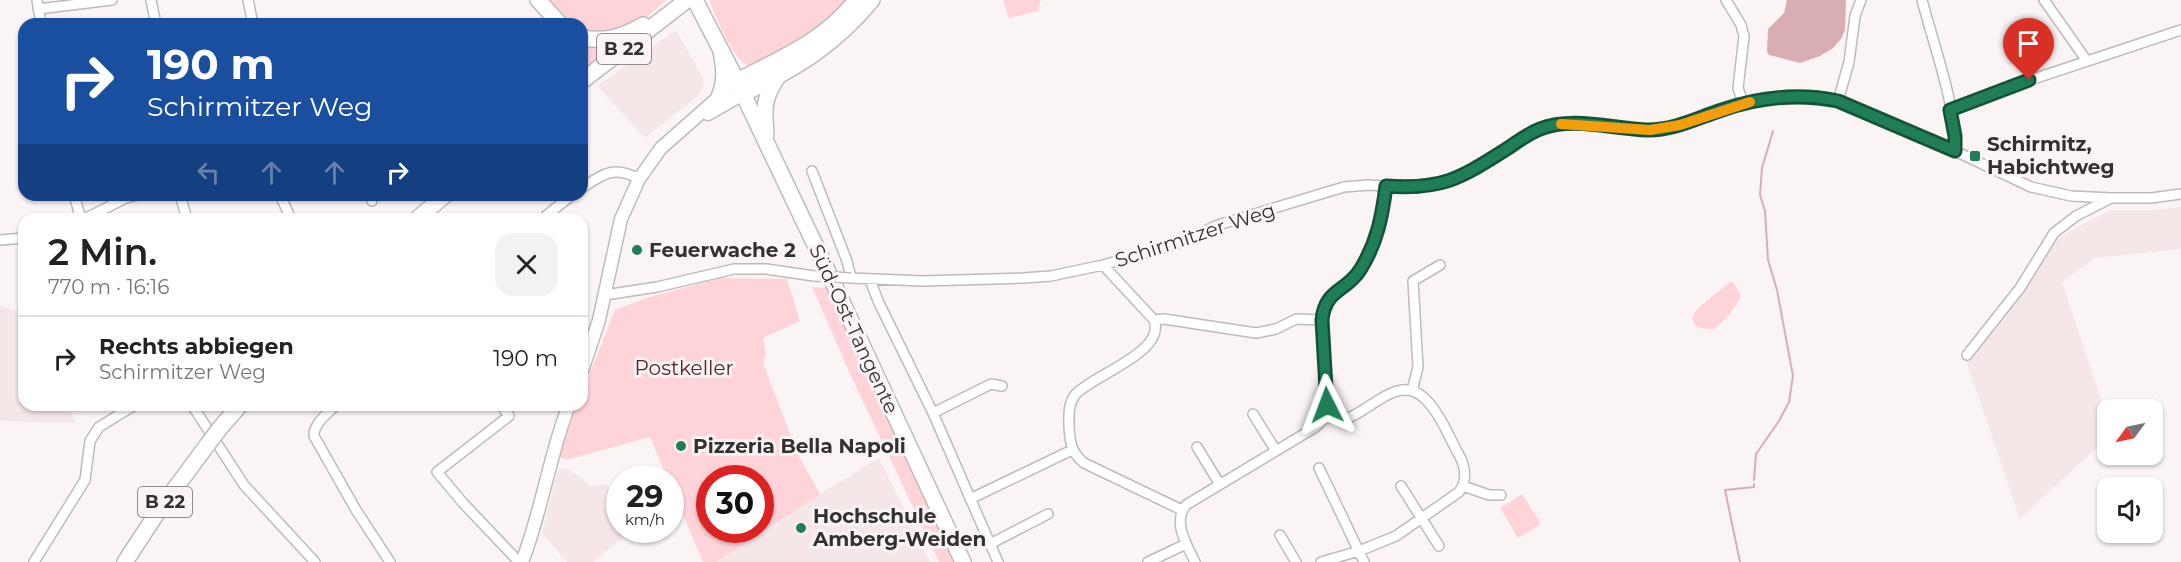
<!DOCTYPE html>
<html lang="de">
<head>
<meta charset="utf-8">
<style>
	body { margin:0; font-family:Montserrat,sans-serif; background:#f2f2f2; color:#222; height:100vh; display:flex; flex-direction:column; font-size:22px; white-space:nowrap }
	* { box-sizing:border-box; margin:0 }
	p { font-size:20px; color:#767676 }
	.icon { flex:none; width:33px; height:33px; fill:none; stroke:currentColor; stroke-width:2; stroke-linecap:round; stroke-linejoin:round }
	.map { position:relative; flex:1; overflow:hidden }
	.panel { position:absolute; left:18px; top:213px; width:570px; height:198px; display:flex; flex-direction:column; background:#fff; border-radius:18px; box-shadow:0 2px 4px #0004 }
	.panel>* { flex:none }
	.guide { position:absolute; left:18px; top:18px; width:570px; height:183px; border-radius:18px; box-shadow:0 2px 4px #0004; background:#1a4fa0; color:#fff; overflow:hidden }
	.needle { width:39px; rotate:237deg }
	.tools { position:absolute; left:2097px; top:399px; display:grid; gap:12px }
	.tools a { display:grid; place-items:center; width:66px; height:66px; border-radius:12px; background:#fff; box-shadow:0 2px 4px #0004; font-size:30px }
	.speed { position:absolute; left:606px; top:465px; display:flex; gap:12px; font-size:30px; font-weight:700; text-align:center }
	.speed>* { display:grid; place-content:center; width:78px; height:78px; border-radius:50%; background:#fff; box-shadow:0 2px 4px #0004; line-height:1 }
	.speed small { font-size:15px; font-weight:400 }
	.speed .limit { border:9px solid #d22; background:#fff; color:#111 }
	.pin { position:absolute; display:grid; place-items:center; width:51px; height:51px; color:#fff; margin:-62px -26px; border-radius:50% 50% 50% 0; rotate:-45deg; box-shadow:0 0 6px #0007 }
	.pin .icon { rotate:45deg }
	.me { position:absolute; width:66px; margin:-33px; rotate:357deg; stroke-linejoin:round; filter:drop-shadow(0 0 4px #0008) }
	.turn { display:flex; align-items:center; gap:21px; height:126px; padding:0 30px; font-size:27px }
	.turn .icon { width:78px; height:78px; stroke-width:2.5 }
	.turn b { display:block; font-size:42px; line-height:51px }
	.lanes { display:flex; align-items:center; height:57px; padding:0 30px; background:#0003; justify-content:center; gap:30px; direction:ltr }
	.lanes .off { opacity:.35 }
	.round { display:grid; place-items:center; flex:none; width:63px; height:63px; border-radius:18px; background:#f2f2f2 }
	.head { display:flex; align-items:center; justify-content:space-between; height:102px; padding:0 30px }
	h1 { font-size:36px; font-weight:600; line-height:45px }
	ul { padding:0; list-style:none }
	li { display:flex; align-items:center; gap:18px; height:84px; padding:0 30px; border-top:2px solid #e0e0e0 }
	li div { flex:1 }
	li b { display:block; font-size:22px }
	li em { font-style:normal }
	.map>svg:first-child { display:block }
	.built { fill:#f5e6e8 }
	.green { fill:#fed4d9; fill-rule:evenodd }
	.water { fill:#d9aeb3 }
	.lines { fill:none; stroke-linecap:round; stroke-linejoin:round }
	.stream { stroke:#d9aeb3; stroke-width:2 }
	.minor-casing { stroke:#c0babb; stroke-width:12 }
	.tertiary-casing { stroke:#c0babb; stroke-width:15 }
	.primary-casing { stroke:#c0babb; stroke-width:18 }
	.minor { stroke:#fff; stroke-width:9 }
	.tertiary { stroke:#fff; stroke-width:12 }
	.primary { stroke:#fff; stroke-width:15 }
	.minor-bridge-casing { stroke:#c0babb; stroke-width:12; stroke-linecap:butt }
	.primary-bridge-casing { stroke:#c0babb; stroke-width:18; stroke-linecap:butt }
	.minor-bridge { stroke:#fff; stroke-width:9 }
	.primary-bridge { stroke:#fff; stroke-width:15 }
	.route-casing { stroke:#145237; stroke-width:15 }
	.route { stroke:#1f7e55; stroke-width:10 }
	.slow { stroke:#f59e0b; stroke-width:10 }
	.poi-dot { fill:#1f7e55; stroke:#faf4f5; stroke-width:2 }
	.labels { text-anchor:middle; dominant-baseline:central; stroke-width:6; stroke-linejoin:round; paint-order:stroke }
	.shield { fill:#faf4f5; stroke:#6e6b6c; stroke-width:1.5 }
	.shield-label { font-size:18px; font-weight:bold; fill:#323031 }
	.poi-label { font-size:20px; font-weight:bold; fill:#323031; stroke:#faf4f5; text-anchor:start }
	.street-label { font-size:20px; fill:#323031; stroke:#faf4f5 }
	.park-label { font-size:20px; fill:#57212c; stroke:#faf4f5 }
</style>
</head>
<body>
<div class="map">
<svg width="2181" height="562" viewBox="0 0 2181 562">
	<rect width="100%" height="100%" fill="#faf4f5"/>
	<path class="built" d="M676,30L704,80L702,89L698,96L645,138L597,86Z
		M2181,207V249L2095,258L2062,282L2107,416V438L2020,519L1964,355L2043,249L2076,228L2111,210H2155Z
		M0,306L24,313V405H68L76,423L0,421Z
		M879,458L930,562H717L820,494Z
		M558,469H569L592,487L606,484L619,501L620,530H631L594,562H567L542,534Z"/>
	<path class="green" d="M548,0H666L641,22L611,36L582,32V24C559,24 560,17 548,0Z
		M709,0H852L813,37L750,67C732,60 717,18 709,0Z
		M1003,0H1041L1038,11L1009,18Z
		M627,40L582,76V41Z
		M721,278L787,279L800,321L763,338L766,354L763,363L798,455L820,494L717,562H703L671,486L670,478H667L650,437L570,459L559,458L577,405H582V393L615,310L646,298ZM710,478H760V530H710Z
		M1730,282H1733L1741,296C1735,309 1725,320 1714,329C1702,329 1694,329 1692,317L1698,308Z
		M812,287L828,288L956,562H939L850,374Z
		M1522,494L1541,524L1518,538L1500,508Z"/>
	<path class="water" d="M1787,0H1846L1845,30L1841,39L1833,48L1820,56L1800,63L1769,55L1767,52L1768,29L1784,13Z"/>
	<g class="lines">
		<path class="stream" d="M1754,480L1756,454L1779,421L1789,402L1793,376L1777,290L1768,260L1765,211L1760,195L1762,168L1773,131
			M1740,562L1725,490L1754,487V484"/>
		<g class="minor-casing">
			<path id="minor" d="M37,0L41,24
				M151,0L156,24
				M248,0L253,24
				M1726,0L1741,25L1744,36L1738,88L1743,103
				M1922,0C1933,43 1957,108 1955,151
				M2044,0L2087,61
				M38,9L112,0
				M1838,101L1849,62L1855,16L1861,0
				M1950,110L1991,93L2181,30
				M812,171L847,261L851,278L923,281L1023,278L1051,276L1103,265L1177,244L1218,225L1344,187L1368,185L1417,188L1444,183L1472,170L1539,129C1576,118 1612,131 1649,130C1675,129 1697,119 1720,110C1758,97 1799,93 1838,101L1955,151L2031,187L2071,196L2111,198H2151L2181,194
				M582,188C603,174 614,165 639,179
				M74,195L81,219
				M180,195L187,219
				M280,195L291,219
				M370,195L372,201
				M84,219L126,198L137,195
				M542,219L572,195
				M0,240L24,238
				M1103,265L1154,320L1164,319L1256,333L1276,329L1296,319L1322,320
				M870,280L879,303L933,413L998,562
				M605,295L657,287L734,269H766L814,276
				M1154,320C1167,352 1092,375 1075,395C1068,404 1069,415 1069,426C1070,443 1071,452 1084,463L1182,510
				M1967,355L2020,288L2054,233L2076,216L2111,198
				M1412,391L1418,367L1413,281L1440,265
				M192,405L244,485L315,562
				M336,405C328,413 313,424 314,436L356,510L390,562
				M501,405L509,416L437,472L463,503L519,562
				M933,413L991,384L1002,386
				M1253,414L1276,451
				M1197,447L1219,483
				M1319,468L1364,562
				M1401,486L1439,546
				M1463,486L1489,495H1501
				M970,499L1072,450
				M1280,535L1296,562
				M990,544L1048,514
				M34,562L85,480L90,441L99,427L135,405
				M1148,562L1186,544
				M1195,562C1187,545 1172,522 1186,505L1314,428C1322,422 1326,416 1327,405L1322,320C1325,289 1345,292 1360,270C1377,243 1382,217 1386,186
				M1321,562L1359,551L1396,536L1459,492C1468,480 1465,465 1458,453C1448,435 1439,411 1423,397C1398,375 1371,410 1348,418C1340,420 1332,418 1325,416"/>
		</g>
		<g class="tertiary-casing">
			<path id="tertiary" d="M717,98C724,82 723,71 720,54
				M708,114L743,94
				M582,371L599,320L621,219L639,179L661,148L737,81
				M522,562C542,511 549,456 569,405"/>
		</g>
		<g class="primary-casing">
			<path id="primary" d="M538,0L560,24
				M695,0L737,81L837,291L963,562
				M582,38C606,42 622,37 643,25
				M582,81L687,0
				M737,81C780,59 826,40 856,0
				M743,94C796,68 834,46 872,0
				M766,134C764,109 763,99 777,78
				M417,219L445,195
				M220,428L240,405
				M125,562L159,510L208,444"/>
		</g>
		<use href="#minor" class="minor"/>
		<use href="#tertiary" class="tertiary"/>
		<use href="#primary" class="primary"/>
		<g class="minor-bridge-casing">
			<path id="minor-bridge" d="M814,276L851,278"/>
		</g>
		<g class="primary-bridge-casing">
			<path id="primary-bridge" d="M208,444L220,428"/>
		</g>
		<use href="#minor-bridge" class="minor-bridge"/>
		<use href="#primary-bridge" class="primary-bridge"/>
	</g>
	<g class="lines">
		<g class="route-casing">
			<path id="route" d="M1327,405L1322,320C1325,289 1346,292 1360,270C1377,243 1382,217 1386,186C1442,190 1459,179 1505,150C1516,143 1527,134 1540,129C1573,116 1613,129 1648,130C1675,130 1697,118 1722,110C1760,97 1799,93 1838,101L1955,151V136L1950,110L2029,80"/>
		</g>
		<use href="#route" class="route"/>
		<path class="slow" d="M1561,124L1650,130L1680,125L1750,102"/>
	</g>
	<g class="poi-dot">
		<rect x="1969" y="150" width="12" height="12" rx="3"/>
		<circle cx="637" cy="250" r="6"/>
		<circle cx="681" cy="446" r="6"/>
		<circle cx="801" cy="528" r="6"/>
	</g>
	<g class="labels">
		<g class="shield">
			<rect x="597" y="34" width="54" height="30" rx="4.5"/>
			<rect x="138" y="487" width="54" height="30" rx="4.5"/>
		</g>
		<g class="shield-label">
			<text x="624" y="49">B 22</text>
			<text x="165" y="502">B 22</text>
		</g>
		<g class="poi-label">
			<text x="1987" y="144">Schirmitz,<tspan x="1987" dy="23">Habichtweg</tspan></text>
			<text x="649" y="250">Feuerwache 2</text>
			<text x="693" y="446">Pizzeria Bella Napoli</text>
			<text x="813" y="516">Hochschule<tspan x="813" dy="23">Amberg-Weiden</tspan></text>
		</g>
		<g class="street-label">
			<text transform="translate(1195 235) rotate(-18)">Schirmitzer Weg</text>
			<text transform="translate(854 329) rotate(65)">Süd-Ost-Tangente</text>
		</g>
		<g class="park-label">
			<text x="684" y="368">Postkeller</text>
		</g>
	</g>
</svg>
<div class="tools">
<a><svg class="needle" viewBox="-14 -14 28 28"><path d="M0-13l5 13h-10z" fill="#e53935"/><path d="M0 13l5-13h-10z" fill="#767676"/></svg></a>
<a><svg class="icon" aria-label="sound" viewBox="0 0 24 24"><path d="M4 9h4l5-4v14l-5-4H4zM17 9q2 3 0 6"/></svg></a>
</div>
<div class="speed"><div>29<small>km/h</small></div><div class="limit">30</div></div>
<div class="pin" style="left:2029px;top:80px;background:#d93025"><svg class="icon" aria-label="arrive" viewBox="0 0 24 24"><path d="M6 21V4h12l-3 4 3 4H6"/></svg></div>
<svg class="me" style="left:1327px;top:405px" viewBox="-20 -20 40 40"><path d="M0-17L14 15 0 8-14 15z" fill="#1f7e55" stroke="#fff" stroke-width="4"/></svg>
<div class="guide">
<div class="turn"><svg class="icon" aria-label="right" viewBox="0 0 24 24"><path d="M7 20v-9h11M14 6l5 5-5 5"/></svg><div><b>190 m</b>Schirmitzer Weg</div></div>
<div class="lanes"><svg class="icon off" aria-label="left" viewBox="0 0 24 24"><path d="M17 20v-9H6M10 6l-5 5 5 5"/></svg><svg class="icon off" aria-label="ahead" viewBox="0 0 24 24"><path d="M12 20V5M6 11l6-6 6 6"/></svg><svg class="icon off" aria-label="ahead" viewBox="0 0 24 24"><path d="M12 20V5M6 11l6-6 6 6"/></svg><svg class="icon" aria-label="right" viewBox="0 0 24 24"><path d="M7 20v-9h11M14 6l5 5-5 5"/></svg></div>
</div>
<section class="panel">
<div class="head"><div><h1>2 Min.</h1><p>770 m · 16:16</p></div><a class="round"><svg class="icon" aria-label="close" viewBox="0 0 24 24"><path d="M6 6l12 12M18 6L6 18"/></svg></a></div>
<ul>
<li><svg class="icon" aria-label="right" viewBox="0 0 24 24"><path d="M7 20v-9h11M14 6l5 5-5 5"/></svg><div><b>Rechts abbiegen</b><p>Schirmitzer Weg</p></div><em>190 m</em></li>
</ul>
</section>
</div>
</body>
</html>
